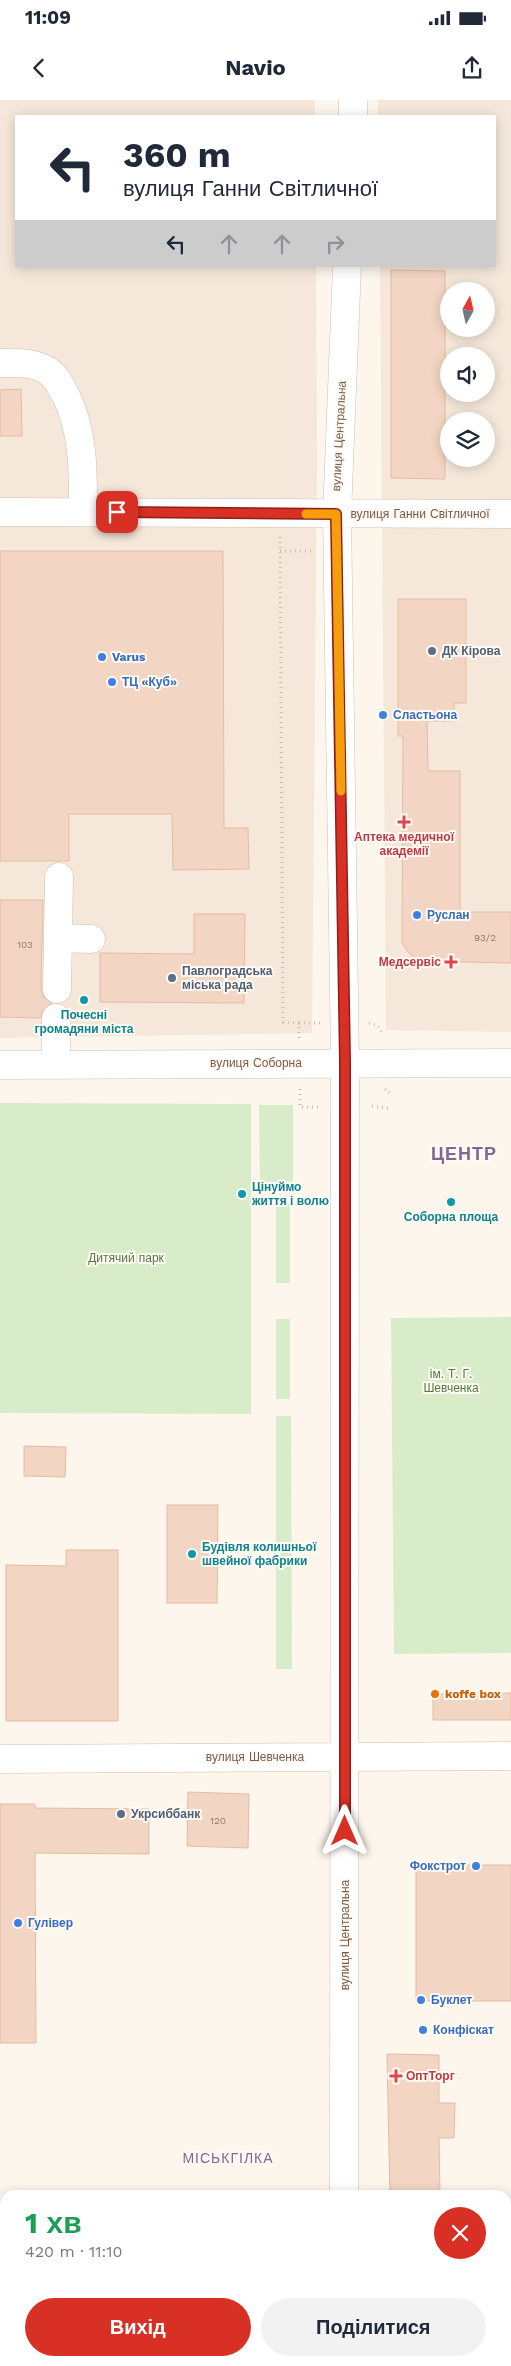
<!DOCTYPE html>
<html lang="uk">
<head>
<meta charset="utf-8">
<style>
	body { margin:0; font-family:"Work Sans",sans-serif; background:#f2f2f3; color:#1f2937; height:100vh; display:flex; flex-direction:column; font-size:19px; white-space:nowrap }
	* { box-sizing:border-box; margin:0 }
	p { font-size:16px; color:#747a83 }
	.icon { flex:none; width:28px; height:28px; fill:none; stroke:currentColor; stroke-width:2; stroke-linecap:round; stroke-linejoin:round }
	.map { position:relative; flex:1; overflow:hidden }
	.side { position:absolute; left:0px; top:2090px; width:511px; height:176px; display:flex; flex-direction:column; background:#fff; border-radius:15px 15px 0 0; box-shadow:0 2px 12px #0003 }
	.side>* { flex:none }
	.hud { position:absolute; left:15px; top:15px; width:481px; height:152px; border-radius:0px; box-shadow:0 2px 12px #0003; background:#fff; color:#1f2937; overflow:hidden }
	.needle { width:32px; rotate:8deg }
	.buttons { position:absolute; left:440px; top:182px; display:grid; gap:10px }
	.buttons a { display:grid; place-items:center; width:55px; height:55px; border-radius:50%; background:#fff; box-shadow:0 2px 12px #0003; font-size:25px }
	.pin { position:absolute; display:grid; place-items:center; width:42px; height:42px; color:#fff; margin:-21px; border-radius:10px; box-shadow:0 2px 8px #0006 }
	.me { position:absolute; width:55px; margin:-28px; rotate:0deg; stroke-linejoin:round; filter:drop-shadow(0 0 4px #0008) }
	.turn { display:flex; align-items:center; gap:18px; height:105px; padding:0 25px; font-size:22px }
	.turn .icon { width:65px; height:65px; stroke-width:2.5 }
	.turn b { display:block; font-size:35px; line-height:42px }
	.lanes { display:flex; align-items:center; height:48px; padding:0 25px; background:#0003; justify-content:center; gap:25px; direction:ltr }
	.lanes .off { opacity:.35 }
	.round { display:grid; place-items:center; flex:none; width:52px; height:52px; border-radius:26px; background:#f2f2f3 }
	.summary { display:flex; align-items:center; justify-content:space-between; height:85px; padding:0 25px }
	h1 { font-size:30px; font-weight:700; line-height:38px; color:#1e9e55 }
	.cta { display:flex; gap:10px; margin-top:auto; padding:10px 25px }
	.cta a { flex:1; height:58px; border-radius:30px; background:#d93025; color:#fff; font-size:20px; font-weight:700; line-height:58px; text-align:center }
	.cta a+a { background:#f2f2f3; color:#1f2937 }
	.status { display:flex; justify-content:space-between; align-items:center; height:35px; padding:0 25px; background:#fff; direction:ltr }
	.status svg { height:14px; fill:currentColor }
	header { display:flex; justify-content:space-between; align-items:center; height:65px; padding:0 25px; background:#fff; font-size:22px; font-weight:700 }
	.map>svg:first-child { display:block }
	.residential { fill:#f5e8da; fill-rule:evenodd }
	.green { fill:#d8ecc9 }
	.building { fill:#f3d5c3; stroke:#e6bba3 }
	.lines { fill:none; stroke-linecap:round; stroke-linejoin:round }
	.minor-casing { stroke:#d1beb0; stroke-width:29 }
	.path { stroke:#d9b8a5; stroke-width:3; stroke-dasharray:1 4; stroke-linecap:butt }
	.minor { stroke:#fff; stroke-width:28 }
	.route-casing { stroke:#8d1f18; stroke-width:12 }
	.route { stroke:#d93025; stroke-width:9 }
	.slow { stroke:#f59e0b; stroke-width:9 }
	.service-dot { fill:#5c6f8a; stroke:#fffaf3; stroke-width:2 }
	.shop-dot { fill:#3f7fe0; stroke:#fffaf3; stroke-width:2 }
	.health-dot { fill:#e0444e; stroke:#fffaf3; stroke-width:2 }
	.culture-dot { fill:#0f9aa8; stroke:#fffaf3; stroke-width:2 }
	.food-dot { fill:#e8710a; stroke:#fffaf3; stroke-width:2 }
	.labels { text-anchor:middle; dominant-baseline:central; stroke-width:4; stroke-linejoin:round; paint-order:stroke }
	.number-label { font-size:10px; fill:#987a6a }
	.street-label { font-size:12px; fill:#7a5c4d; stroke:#fffaf3 }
	.service-label { font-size:12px; font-weight:bold; fill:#4e5e75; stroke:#fffaf3; text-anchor:start }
	.shop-label { font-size:12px; font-weight:bold; fill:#366cbe; stroke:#fffaf3; text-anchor:start }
	.health-label { font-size:12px; font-weight:bold; fill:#be3a42; stroke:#fffaf3 }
	.culture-label { font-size:12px; font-weight:bold; fill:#0d838f; stroke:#fffaf3 }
	.park-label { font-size:12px; fill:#537a41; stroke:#fffaf3 }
	.food-label { font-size:12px; font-weight:bold; fill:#c56008; stroke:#fffaf3; text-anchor:start }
	.neighbourhood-label { font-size:14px; letter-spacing:1px; fill:#846695; stroke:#fffaf3 }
	.district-label { font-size:18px; font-weight:bold; letter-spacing:1px; fill:#846695; stroke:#fffaf3 }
</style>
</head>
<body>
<div class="status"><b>11:09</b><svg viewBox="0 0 49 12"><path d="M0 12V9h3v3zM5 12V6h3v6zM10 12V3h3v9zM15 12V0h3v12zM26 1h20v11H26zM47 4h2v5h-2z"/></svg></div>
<header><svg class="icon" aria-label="back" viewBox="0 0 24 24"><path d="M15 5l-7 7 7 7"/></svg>Navio<svg class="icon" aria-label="share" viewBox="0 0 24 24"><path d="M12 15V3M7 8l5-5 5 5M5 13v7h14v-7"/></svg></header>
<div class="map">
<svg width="511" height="2266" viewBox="0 0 511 2266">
	<rect width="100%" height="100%" fill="#fdf6ec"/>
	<path class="residential" d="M0,0H315V16H16V166H316L317,360L312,933L0,938Z
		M378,0H511V932L386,930L380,166H495V16H378ZM449,191H486V229H449ZM449,256H486V294H449ZM449,321H486V359H449Z
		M506,2231H511V2266H379V2261H506Z"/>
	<path class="green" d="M0,1003L251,1004V1314L0,1313Z
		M259,1005H293V1083H260Z
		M276,1103H290V1183H276Z
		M511,1217V1553L394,1554L391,1218Z
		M276,1219H290V1299H276Z
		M276,1316H291L292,1569H276Z"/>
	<path class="building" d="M391,170L445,171V379L391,378Z
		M21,289L22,336H0V290Z
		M0,451H223L224,728H248L249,769L173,770L172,714H69V761H0Z
		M398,499H466V603H454V621H427L428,671H460V812H511V863L427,861L415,858L407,851L402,842L403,636H398Z
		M0,800H43L41,889L44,897L52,903L43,910L40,918L0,917Z
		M194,814H245L244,903L100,902V853L194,854Z
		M24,1346L66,1347L65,1377L24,1376Z
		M167,1405H218L217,1503H167Z
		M66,1450H118V1621H6V1465L66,1466Z
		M511,1593V1620H433V1594Z
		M188,1692L249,1694L248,1748L187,1746Z
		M0,1704H35V1708L149,1709V1754L35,1753L36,1943H0Z
		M416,1765H511V1901H416Z
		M387,1954L439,1955V2003H455L454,2038H439L440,2095H390Z"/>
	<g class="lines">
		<g class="minor-casing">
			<path id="minor" d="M353,0V16
				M0,263C16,263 35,262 48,271C57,277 61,287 66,296C84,333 83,372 83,412
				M0,412L511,414
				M58,838L91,839
				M57,889L59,777
				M0,965L511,963
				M56,965V918
				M0,1659L511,1656
				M344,2095L345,963L337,414L347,166
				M0,2206H5
				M506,2207H511
				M344,2261V2266"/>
		</g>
		<path class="path" d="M280,437L283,922L299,923
			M280,451H312
			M369,923L378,926L383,934
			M299,938V923H320
			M300,989V1007H321
			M385,989L391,994
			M372,1006L391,1009"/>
		<use href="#minor" class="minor"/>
	</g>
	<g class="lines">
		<g class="route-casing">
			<path id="route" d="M117,412L336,414L345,962V1731"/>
		</g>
		<use href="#route" class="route"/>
		<path class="slow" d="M306,414H336L341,691"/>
	</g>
	<g class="service-dot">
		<circle cx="432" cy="551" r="5"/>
		<circle cx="172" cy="878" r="5"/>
		<circle cx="121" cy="1714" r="5"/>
	</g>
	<g class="shop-dot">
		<circle cx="102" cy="557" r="5"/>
		<circle cx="112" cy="582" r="5"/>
		<circle cx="383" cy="615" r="5"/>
		<circle cx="417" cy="815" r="5"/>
		<circle cx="476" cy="1766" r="5"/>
		<circle cx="18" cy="1823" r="5"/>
		<circle cx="421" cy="1900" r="5"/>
		<circle cx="423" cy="1930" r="5"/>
	</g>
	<g class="health-dot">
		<path d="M401.5 714.5h5v5h5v5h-5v5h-5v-5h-5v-5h5z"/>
		<path d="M448.5 854.5h5v5h5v5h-5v5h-5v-5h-5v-5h5z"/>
		<path d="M393.5 1968.5h5v5h5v5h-5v5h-5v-5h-5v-5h5z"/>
	</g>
	<g class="culture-dot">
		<circle cx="84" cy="900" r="5"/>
		<circle cx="242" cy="1094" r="5"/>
		<circle cx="451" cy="1102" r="5"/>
		<circle cx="192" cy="1454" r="5"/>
	</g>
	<circle class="food-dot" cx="435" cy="1594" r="5"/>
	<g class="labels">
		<g class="number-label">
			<text x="485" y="837">93/2</text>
			<text x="25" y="844">103</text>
			<text x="218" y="1720">120</text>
		</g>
		<g class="street-label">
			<text transform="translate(339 336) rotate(-87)">вулиця Центральна</text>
			<text x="420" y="414">вулиця Ганни Світличної</text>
			<text x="256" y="963">вулиця Соборна</text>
			<text x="255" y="1657">вулиця Шевченка</text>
			<text transform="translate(345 1835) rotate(-90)">вулиця Центральна</text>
		</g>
		<g class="service-label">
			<text x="442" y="551">ДК Кірова</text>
			<text x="182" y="871">Павлоградська<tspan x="182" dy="14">міська рада</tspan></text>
			<text x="131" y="1714">Укрсиббанк</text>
		</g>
		<g class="shop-label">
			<text x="112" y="557">Varus</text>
			<text x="122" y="582">ТЦ «Куб»</text>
			<text x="393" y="615">Сластьона</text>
			<text x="427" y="815">Руслан</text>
			<text x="466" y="1766" text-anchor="end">Фокстрот</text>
			<text x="28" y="1823">Гулівер</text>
			<text x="431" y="1900">Буклет</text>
			<text x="433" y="1930">Конфіскат</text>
		</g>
		<g class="health-label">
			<text x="404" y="737">Аптека медичної<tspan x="404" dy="14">академії</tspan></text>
			<text x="441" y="862" text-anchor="end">Медсервіс</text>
			<text x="406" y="1976" text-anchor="start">ОптТорг</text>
		</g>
		<g class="culture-label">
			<text x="84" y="915">Почесні<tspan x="84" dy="14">громадяни міста</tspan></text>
			<text x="252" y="1087" text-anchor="start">Цінуймо<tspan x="252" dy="14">життя і волю</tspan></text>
			<text x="451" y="1117">Соборна площа</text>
			<text x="202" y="1447" text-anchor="start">Будівля колишньої<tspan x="202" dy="14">швейної фабрики</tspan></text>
		</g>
		<g class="park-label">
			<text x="126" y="1158">Дитячий парк</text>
			<text x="451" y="1274">ім. Т. Г.<tspan x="451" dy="14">Шевченка</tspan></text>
		</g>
		<g class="food-label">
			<text x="445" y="1594">koffe box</text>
		</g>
		<g class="neighbourhood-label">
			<text x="228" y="2058">МІСЬКГІЛКА</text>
		</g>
		<g class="district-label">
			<text x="464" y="1053">ЦЕНТР</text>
		</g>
	</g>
</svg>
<div class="buttons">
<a><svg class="needle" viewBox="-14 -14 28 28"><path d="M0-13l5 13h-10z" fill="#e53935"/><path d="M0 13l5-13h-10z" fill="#747a83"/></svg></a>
<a><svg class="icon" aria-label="sound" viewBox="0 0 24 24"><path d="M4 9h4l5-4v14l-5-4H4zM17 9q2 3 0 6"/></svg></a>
<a><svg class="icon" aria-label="layers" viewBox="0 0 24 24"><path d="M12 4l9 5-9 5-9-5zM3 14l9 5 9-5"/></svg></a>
</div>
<div class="pin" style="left:117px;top:412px;background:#d93025"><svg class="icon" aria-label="arrive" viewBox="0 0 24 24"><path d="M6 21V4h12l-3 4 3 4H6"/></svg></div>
<svg class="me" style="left:345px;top:1731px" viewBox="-20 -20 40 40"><path d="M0-17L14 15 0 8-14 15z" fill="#d93025" stroke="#fff" stroke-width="4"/></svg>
<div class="hud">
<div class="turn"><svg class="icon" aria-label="left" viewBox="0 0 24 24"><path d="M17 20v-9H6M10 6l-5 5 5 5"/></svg><div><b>360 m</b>вулиця Ганни Світличної</div></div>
<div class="lanes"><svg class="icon" aria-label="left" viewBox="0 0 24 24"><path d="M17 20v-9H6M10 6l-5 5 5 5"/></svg><svg class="icon off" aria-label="ahead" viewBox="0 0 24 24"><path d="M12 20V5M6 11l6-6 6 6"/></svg><svg class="icon off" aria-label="ahead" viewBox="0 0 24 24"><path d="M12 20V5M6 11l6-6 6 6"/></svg><svg class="icon off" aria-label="right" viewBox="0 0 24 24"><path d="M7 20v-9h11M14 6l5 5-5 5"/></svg></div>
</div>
<section class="side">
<div class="summary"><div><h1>1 хв</h1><p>420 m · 11:10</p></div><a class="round" style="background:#d93025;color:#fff"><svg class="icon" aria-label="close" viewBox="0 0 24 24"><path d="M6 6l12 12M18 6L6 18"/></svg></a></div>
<div class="cta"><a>Вихід</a><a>Поділитися</a></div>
</section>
</div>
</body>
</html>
